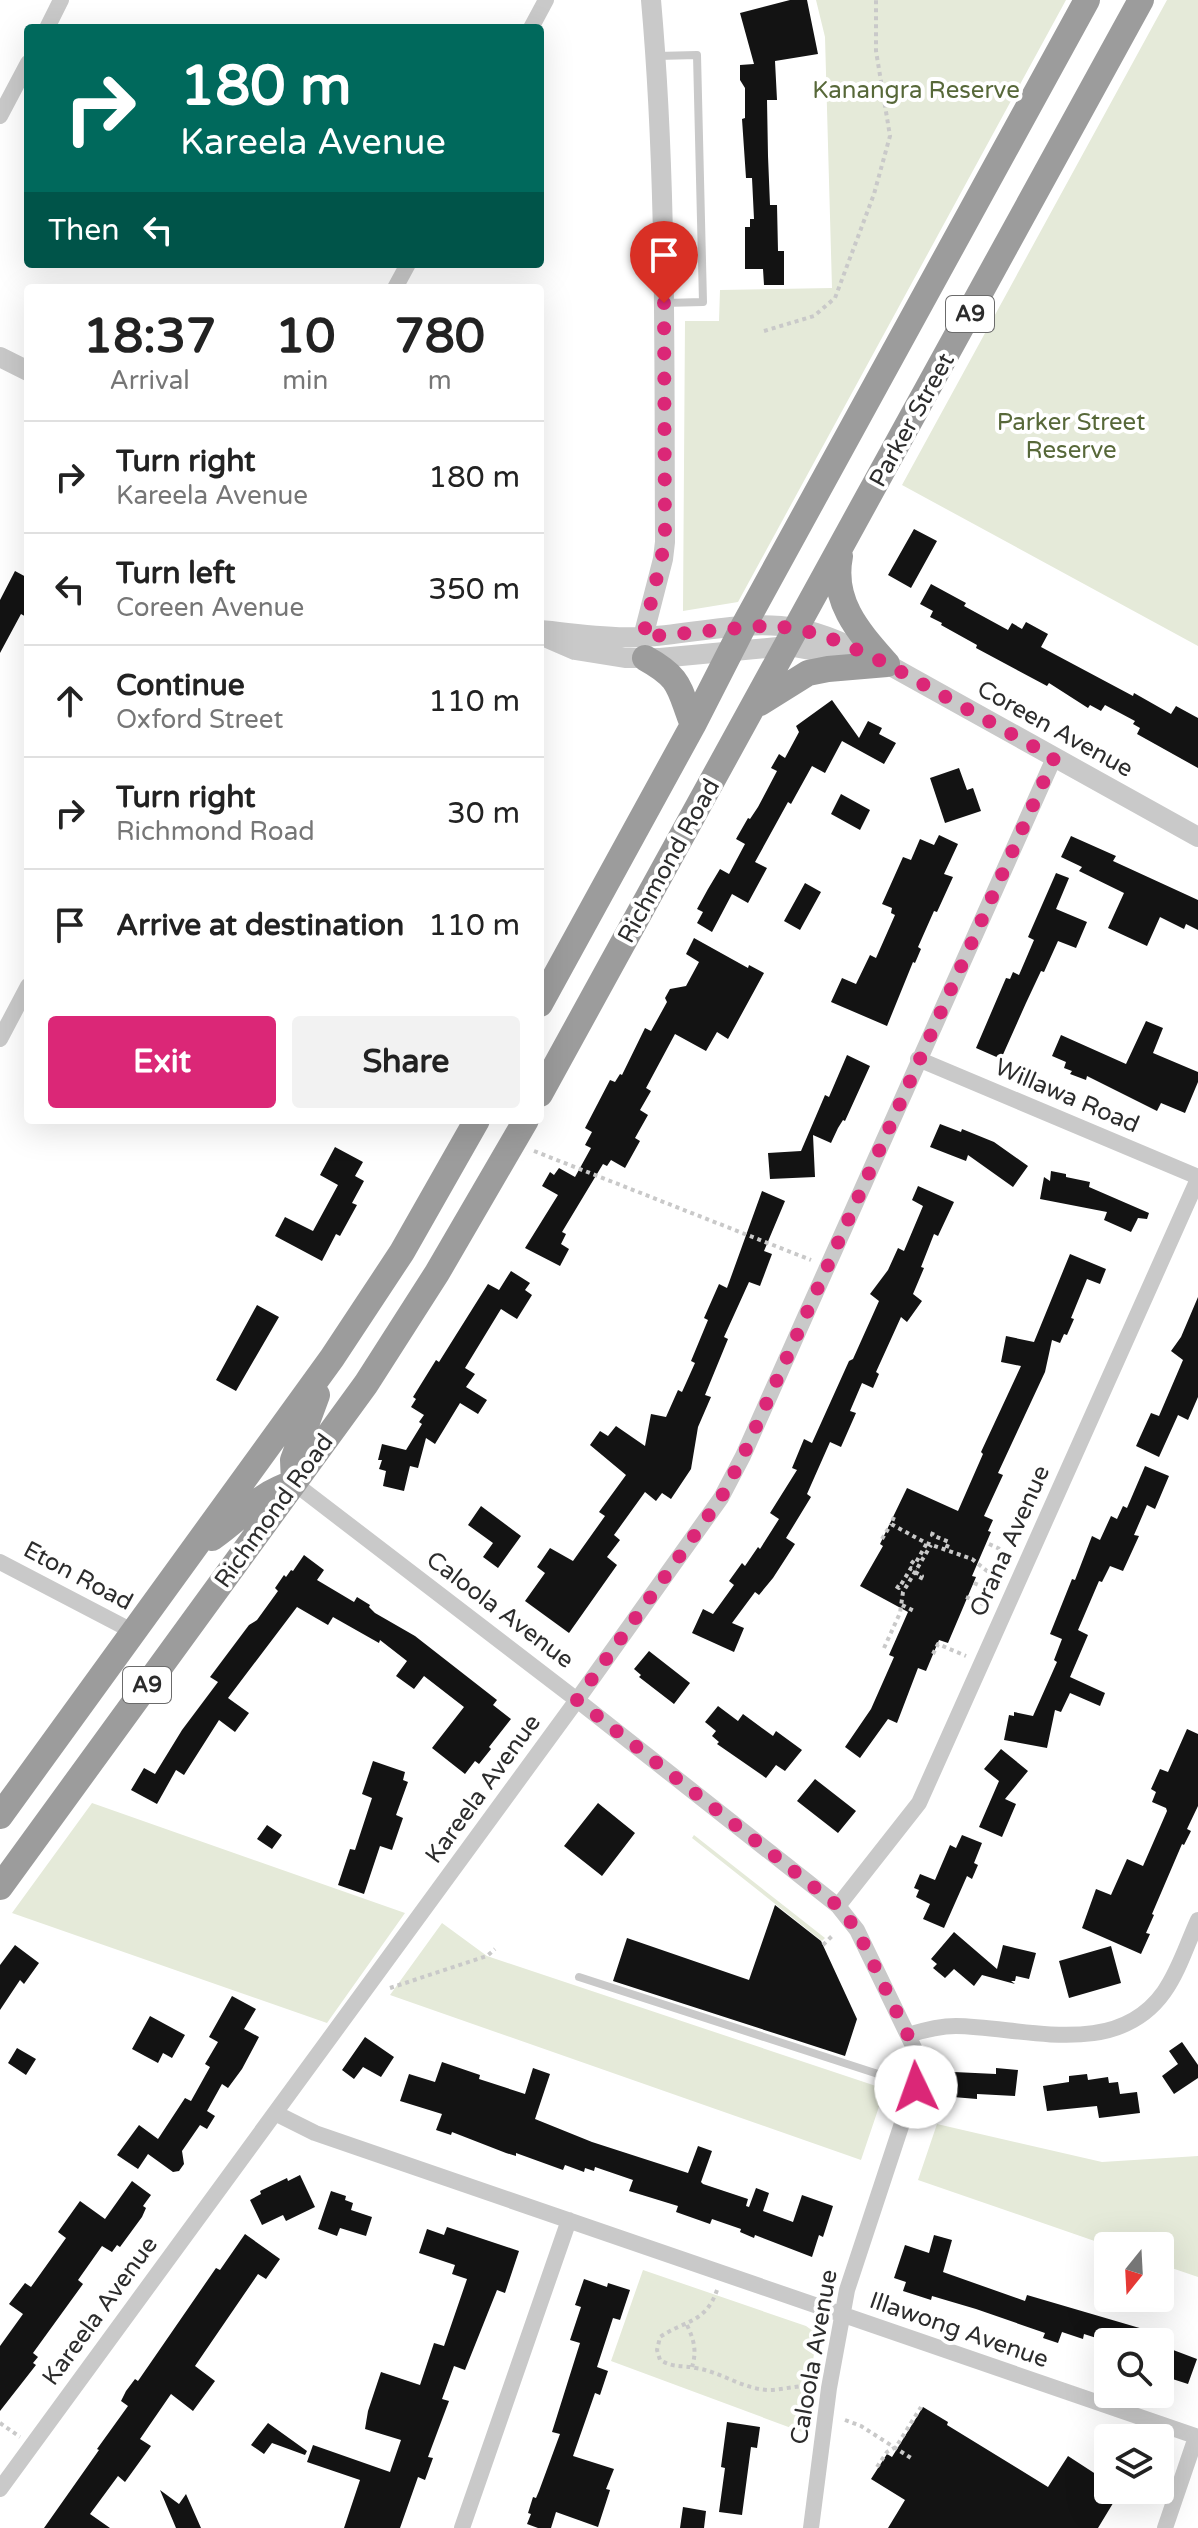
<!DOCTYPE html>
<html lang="en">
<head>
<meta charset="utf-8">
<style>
	body { margin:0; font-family:"Varela Round",sans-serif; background:#f2f2f2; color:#222; height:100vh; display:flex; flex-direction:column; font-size:30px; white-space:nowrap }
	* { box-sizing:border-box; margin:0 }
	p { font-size:26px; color:#767676 }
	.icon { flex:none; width:44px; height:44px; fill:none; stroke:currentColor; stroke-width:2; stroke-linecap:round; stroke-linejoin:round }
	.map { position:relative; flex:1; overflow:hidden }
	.side { position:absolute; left:24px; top:284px; width:520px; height:840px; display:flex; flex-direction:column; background:#fff; border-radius:8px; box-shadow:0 8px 32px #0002 }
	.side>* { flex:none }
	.banner { position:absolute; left:24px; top:24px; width:520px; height:244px; border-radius:8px; box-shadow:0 8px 32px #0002; background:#00695c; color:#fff; overflow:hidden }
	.needle { width:52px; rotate:198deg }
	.fabs { position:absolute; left:1094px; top:2232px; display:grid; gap:16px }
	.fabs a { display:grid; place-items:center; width:80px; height:80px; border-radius:8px; background:#fff; box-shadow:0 8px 32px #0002; font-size:40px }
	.pin { position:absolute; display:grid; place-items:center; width:68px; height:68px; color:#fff; margin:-82px -34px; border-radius:50% 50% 50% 0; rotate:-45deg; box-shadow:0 0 8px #0007 }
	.pin .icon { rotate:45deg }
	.me { position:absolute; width:88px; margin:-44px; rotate:357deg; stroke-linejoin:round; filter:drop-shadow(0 0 6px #0008) }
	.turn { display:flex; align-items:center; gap:28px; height:168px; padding:0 24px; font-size:36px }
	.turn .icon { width:104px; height:104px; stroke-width:2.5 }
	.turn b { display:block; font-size:56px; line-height:68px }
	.then { display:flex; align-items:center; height:76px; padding:0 24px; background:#0003; gap:16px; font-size:30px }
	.eta { display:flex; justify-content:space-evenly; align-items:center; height:136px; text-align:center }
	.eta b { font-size:48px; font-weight:800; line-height:56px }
	.action { display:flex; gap:16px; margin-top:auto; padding:16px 24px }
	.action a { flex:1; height:92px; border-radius:8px; background:#db2777; color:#fff; font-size:32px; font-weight:800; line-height:92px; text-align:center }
	.action a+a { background:#f2f2f2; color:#222 }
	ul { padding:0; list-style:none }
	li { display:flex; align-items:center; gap:24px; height:112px; padding:0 24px; border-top:2px solid #e0e0e0 }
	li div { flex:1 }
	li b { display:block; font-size:30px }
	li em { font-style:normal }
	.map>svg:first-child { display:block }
	.green { fill:#e5ead9 }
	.building { fill:#131313 }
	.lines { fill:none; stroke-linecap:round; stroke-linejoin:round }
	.path { stroke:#c9c9c9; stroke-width:4; stroke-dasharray:4 4; stroke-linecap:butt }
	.service { stroke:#c9c9c9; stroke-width:8 }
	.minor { stroke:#c9c9c9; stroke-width:16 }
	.tertiary { stroke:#c9c9c9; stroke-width:20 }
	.trunk { stroke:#9c9c9c; stroke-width:26 }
	.route { stroke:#db2777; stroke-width:14; stroke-dasharray:0 25.2 }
	.labels { text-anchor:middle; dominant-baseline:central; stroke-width:8; stroke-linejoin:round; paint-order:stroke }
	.shield { fill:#fff; stroke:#6b6b6b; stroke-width:2 }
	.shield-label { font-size:22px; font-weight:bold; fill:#2c2c2c }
	.park-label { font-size:24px; fill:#576839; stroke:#fff }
	.street-label { font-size:24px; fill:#2c2c2c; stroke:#fff }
</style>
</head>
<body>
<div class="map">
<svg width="1198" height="2528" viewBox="0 0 1198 2528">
	<rect width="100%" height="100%" fill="#fff"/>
	<path class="green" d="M816,0H1066L738,602L683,611L685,321H719L720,290L832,288L825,37Z
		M1167,0H1198V646L902,485Z
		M92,1803L405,1913L327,2023L12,1913Z
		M694,1835L825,1938L822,1941L692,1838Z
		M442,1923L487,1956L885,2089L861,2160L390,1995Z
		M937,2124L1102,2162L1198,2156V2277L1160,2264V2246H1109L918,2180Z
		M643,2270L806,2326L813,2331L816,2341L802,2432L611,2361Z"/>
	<path class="building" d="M790,0H807L818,54L775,61L777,100H767L768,156L770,205H777L778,251H784V285H764L763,269H745V227H750V219H754L752,178H746L742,119L745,118V88L740,80V65L754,64L740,13Z
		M914,529L937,541L911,588L888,575Z
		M15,571L28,578V618L21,614L0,653V600Z
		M931,584L966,603L964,606L1008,630L1012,623L1022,629L1026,622L1048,634L1041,647L1133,696L1134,693L1171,714L1176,706L1198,718V768L1137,734L1140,728L1133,724L1135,721L1105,705L1101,711L1090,705L1088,708L1049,683L1047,686L976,648L977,645L941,625L942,623L930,617L933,611L920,604Z
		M832,700L859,738L868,721L882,728L879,734L896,743L884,764L842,741L825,773L812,766L791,804L788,802L755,862L767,868L748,903L732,894L712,932L697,923L703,912L697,909L708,889L720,869L729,874L745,844L736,839L748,818L750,819L758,807L777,771L771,768L779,754L785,758L799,732L796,726Z
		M959,768L967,790L973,788L981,811L945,823L930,778Z
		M841,794L870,810L860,830L831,814Z
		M939,835L958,844L944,874L953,877L937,912L934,911L918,947L921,949L915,963L913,962L887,1026L831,1002L842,978L856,984L870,955L876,958L895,915L891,913L892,908L882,904L903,857L911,860L920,839L934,845Z
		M1071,836L1116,856L1113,861L1198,900V930L1186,924L1184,929L1160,917L1147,946L1108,928L1124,893L1079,871L1082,867L1061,857Z
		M1056,873L1069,878L1056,909L1087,922L1076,948L1058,941L1044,972L1041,971L1026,1003L1001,1059L976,1048L1006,978L1010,979L1013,972L1019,975L1034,940L1028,937Z
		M805,883L821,892L800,930L784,921Z
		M694,938L748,968L749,965L764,973L728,1039L717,1032L706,1051L675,1034L646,1088L651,1091L640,1110L648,1115L635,1138L640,1141L625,1168L611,1160L607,1166L603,1164L562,1232L566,1234L561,1244L569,1249L560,1266L525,1248L558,1195L542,1186L550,1172L554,1175L559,1168L575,1177L591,1148L585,1145L592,1132L585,1128L610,1080L615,1082L620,1074L622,1075L645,1028L651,1031L667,1002L665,998L670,989L686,986L699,962L686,954Z
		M1146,1021L1163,1028L1153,1053L1198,1072V1082L1185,1113L1161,1103L1157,1111L1087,1076L1086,1080L1070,1074L1072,1071L1064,1068L1066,1062L1052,1056L1061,1035L1126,1064Z
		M847,1055L870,1066L845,1121L843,1120L838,1128L831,1143L813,1135L815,1177L770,1179L768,1153L801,1151L825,1095L829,1097Z
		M940,1124L961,1132L962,1129L994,1142L1028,1166L1013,1187L968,1155L966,1161L930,1147Z
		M335,1147L363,1162L355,1176L364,1181L352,1203L357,1205L340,1236L336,1234L322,1261L275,1236L285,1217L313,1231L338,1185L320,1175Z
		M1051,1171L1066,1174V1177L1090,1182L1089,1187L1149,1213L1147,1219L1138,1218L1131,1232L1104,1220L1107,1212L1040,1199L1044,1177L1050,1181Z
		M918,1186L954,1202L938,1236L934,1234L921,1267L924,1268L913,1294L922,1301L907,1322L901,1317L876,1372L879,1374L873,1388L862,1383L850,1411L856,1413L841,1447L830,1442L807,1494L811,1497L786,1538L795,1544L773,1578L759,1595L755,1592L732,1623L744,1628L734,1652L692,1633L703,1609L713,1614L734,1585L729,1581L742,1563L745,1566L758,1547L760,1549L779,1519L770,1513L797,1470L792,1468L804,1439L812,1443L849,1361L853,1359L879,1301L870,1294L888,1270L898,1248L904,1251L923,1206L912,1200Z
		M762,1191L785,1201L764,1251L772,1254L760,1286L749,1282L724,1337L728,1339L705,1395L711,1397L698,1427L691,1469L671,1499L662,1493L656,1501L645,1492L614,1535L620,1540L607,1557L617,1565L569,1633L525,1601L545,1573L537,1567L550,1548L573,1561L605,1516L599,1512L626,1475L590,1445L600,1431L608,1436L616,1426L645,1446L651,1414L666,1417L678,1390L682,1392L695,1363L691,1361L708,1320L704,1318L719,1284L727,1288Z
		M1070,1254L1106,1269L1100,1284L1087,1279L1071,1318L1074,1319L1067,1335L1064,1334L1060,1343L1052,1340L1045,1372L998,1473L1003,1475L984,1516L993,1520L988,1531L991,1532L972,1576L976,1577L948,1643L939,1640L926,1671L918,1668L897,1723L888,1719L860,1758L845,1747L871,1709L894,1657L889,1655L908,1612L860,1586L883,1546L880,1544L907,1488L958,1511L983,1454L981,1452L1021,1366L1001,1362L1006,1336L1034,1342Z
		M511,1271L530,1283L525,1290L532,1295L517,1319L501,1309L465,1368L475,1374L466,1387L487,1400L478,1414L460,1403L435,1444L426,1438L418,1468L410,1466L404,1491L383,1486L386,1471L379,1469L382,1460H378L382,1444L406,1450L422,1424L419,1422L424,1415L411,1407L416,1399L413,1397L436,1360L439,1362L488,1284L499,1290Z
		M1198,1297V1397L1188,1420L1178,1415L1159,1457L1136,1446L1151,1413L1159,1416L1183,1360L1171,1351L1181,1337Z
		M257,1305L279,1317L236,1391L216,1380Z
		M1145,1466L1169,1476L1155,1509L1147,1505L1134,1535L1139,1536L1123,1571L1110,1566L1102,1582L1099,1581L1078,1630L1088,1635L1070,1677L1105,1693L1100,1706L1070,1693L1061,1712L1055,1710L1047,1748L1004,1740L1009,1715L1014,1716V1712L1033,1716L1057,1662L1054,1660L1062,1639L1050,1634L1072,1579L1075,1580L1092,1536L1100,1540L1111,1516L1117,1519L1123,1506L1127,1508Z
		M481,1506L521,1536L498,1568L483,1557L493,1543L468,1525Z
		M304,1555L324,1570L317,1580L354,1602L357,1597L370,1605L369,1607L375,1613L415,1636L497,1700L493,1705L511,1719L489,1747L491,1749L479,1764L475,1761L465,1774L432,1748L464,1707L424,1676L414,1689L396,1676L407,1661L380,1640L379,1643L333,1617L328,1625L297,1607L228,1698L249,1713L235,1732L219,1720L184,1775L176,1770L157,1804L131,1790L144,1768L155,1774L182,1730L218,1682L210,1677L249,1625L257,1620L278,1591L275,1588L284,1575L286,1577L291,1570L293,1571Z
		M649,1651L690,1683L674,1704L639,1677L641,1675L634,1669Z
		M718,1706L738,1721L743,1714L773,1736L776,1731L802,1750L785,1771L776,1765L766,1778L717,1744L719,1742L712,1736L716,1731L705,1722Z
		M1187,1729L1198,1734V1806L1187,1829L1191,1831L1184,1845L1182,1844L1152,1914L1154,1915L1146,1933L1150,1934L1141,1954L1082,1928L1096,1889L1111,1895L1127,1859L1143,1866L1167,1811L1166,1808L1152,1802L1156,1792L1151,1789L1160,1769L1168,1772Z
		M1001,1749L1028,1771L1005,1799L1016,1804L1002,1837L979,1827L999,1781L984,1769Z
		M373,1761L405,1772L403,1780L408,1782L396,1815L403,1818L392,1850L380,1846L364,1894L338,1885L350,1849L355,1850L372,1798L362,1794Z
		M815,1779L856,1811L838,1833L797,1801Z
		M598,1803L635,1833L602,1876L564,1846Z
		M267,1825L282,1835L272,1849L257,1839Z
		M962,1835L982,1843L974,1863L978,1865L972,1879L967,1876L944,1928L923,1919L930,1904L916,1897L919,1890L914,1888L920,1874L935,1880L950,1845L956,1848Z
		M775,1905L821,1941L857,2019L845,2056L613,1981L627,1938L749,1980Z
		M954,1932L997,1969L1003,1945L1036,1953L1029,1979L1016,1976L1015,1981H1011L1015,1984L982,1975L974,1986L954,1969L945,1978L933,1968L937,1964L931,1959Z
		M15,1945L39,1963L24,1984L20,1980L0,2010V1965Z
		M1111,1946L1121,1983L1069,1998L1059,1961Z
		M232,1996L256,2009L244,2029L259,2037L242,2069L228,2088L222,2084L207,2111L215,2116L207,2129L200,2125L182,2151L184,2164L179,2171L173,2172L148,2154L138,2169L117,2155L139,2125L158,2139L185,2098L191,2101L210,2067L205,2064L218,2042L209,2037Z
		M150,2016L185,2035L172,2058L163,2053L158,2063L132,2049Z
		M365,2037L394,2057L381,2077L363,2067L354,2079L342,2070Z
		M1182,2042L1198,2065V2078L1174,2094L1162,2076L1178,2064L1169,2051Z
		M17,2048L36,2059L26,2075L8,2063Z
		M442,2062L480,2075L479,2079L525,2094L533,2068L550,2074L535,2119L592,2142L688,2173L698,2146L712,2151L701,2182L703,2184L748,2199L746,2206L749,2207L756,2188L769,2193L763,2211L793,2222L802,2195L833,2206L823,2237L819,2235L812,2257L755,2235L754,2238L740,2232L741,2229L712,2219L710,2224L676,2212L678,2206L629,2191L633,2180L595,2167L594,2171L585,2168L584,2172L565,2165L563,2170L516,2153V2156L506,2153L452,2132L451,2135L436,2130L442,2114L400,2101L409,2074L435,2082Z
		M996,2068L1018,2070L1015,2096L977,2094V2099L953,2097L954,2072L996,2074Z
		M1087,2074L1088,2080L1108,2077L1109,2083L1118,2082L1120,2094L1137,2092L1140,2113L1099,2118L1097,2106L1047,2111L1043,2086L1069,2082V2076Z
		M300,2175L315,2207L286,2221L283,2215L262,2225L250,2200L261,2194L260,2191L287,2178L288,2181Z
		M132,2181L151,2195L143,2206L146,2208L142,2217L120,2247L117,2245L112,2252L102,2246L78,2280L83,2284L33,2353L38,2357L33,2363L36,2365L0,2411V2346L23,2314L9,2304L25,2283L31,2287L66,2238L58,2232L80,2201L105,2219Z
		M331,2191L346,2196L345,2200L353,2203L351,2210L372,2217L366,2236L340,2228L337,2236L318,2229Z
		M447,2227L519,2251L505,2293L497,2290L465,2370L454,2366L442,2399L449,2401L428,2457L433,2458L425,2480L418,2477L400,2528H344L360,2480L307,2462L313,2445L390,2472L401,2440L365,2429L368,2411L381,2372L420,2385L434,2343L444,2346L467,2279L452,2274L455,2265L419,2253L427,2229L444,2235Z
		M245,2234L280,2259L266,2279L258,2274L195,2366L215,2381L193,2411L171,2394L140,2439L151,2446L125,2482L118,2476L90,2514L110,2528H44L99,2450L97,2449L128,2406L121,2401L126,2391L135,2379L138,2381L216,2268L220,2270Z
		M934,2235L952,2240L943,2272L1025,2301L1027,2295L1143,2329L1139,2342H1109L1084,2334L1083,2339L1062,2332L1058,2343L1043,2338L1045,2333L976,2309L932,2296L931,2300L903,2291L906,2282L894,2278L905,2245L929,2253Z
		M584,2279L607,2287L608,2283L630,2290L620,2320L613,2318L597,2367L608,2371L600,2395L595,2393L573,2456L614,2469L606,2489L610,2490L598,2527L556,2512L551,2528H538L527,2524L531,2514L528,2513L533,2497L536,2498L539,2491L560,2434L552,2432L580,2343L570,2340L581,2307L575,2305Z
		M1160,2345L1197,2359L1188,2384L1160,2375Z
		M923,2407L948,2422L947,2425L1048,2487L1068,2456L1108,2482V2490H1121L1098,2528H888L905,2500L871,2479L887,2454L892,2457Z
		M727,2422L760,2427L757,2448L751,2447L742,2515L719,2512L725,2468L721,2467Z
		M268,2423L307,2451L305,2455L272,2443L264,2454L251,2445Z
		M160,2490L179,2504L186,2494L201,2528H176Z
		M683,2507L706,2511L704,2528H680Z"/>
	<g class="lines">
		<path class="path" d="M764,331L814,316L835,298L874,194L890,136L876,51V0
			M534,1151L811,1260
			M894,1517L891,1524L926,1543L972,1559L987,1571L1001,1576
			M933,1532L932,1535L949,1542L946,1549
			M882,1539L891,1524
			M989,1544L1011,1554
			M911,1561L915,1564L927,1543
			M915,1572L922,1576L920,1580L923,1581
			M974,1583L995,1592
			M896,1586L899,1588L911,1568L916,1570
			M966,1597L988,1606
			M902,1605L914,1611
			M884,1648L900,1613L903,1592L931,1545
			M933,1654L938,1644L966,1656
			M823,1945L833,1935
			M390,1988L487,1956L495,1949
			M717,2290C706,2323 685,2320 660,2337L657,2350L660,2360C674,2368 681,2365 696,2368C721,2372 743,2389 768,2390C783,2390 797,2385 812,2386
			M687,2325C694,2340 697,2351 692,2367
			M845,2420L861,2426L911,2458
			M0,2423L20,2437
			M877,2467L887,2452L896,2447L921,2407"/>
		<path class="service" d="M657,56L697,55L703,302L664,303
			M579,1977L915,2086"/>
		<path class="minor" d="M47,28L61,0
			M531,28L546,0
			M0,116L28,63
			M395,288L408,264
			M0,1039L28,986
			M918,1059L1198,1177
			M294,1483L577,1700L804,1879L838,1906L857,1930L915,2050L918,2075L847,2290L829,2388L811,2528
			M0,1562L134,1632
			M838,1906L919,1803L1198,1179
			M908,2035C924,2030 940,2026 956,2026C1024,2027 1116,2060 1164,1992C1179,1971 1187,1944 1198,1920
			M275,2113L315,2133L1198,2437
			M0,2489L577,1700L721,1498L743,1456L1054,758
			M462,2528L569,2220
			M1165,2528L1196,2437"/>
		<path class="tertiary" d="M0,357L28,371
			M540,630C574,633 609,639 644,637C694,634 747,619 797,628C829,634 858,650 887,664L1198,837
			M545,637L575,650L625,658H660L788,646L860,659
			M643,637L663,559L665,542C664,362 667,180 651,0"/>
		<path class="trunk" d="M840,556C831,602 859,632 887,664
			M645,658C683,679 678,688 693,725
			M760,703L808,673L828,669L887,664
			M540,1004L693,725L743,627L1087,0
			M540,1094L1141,0
			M294,1483L293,1460L317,1395
			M212,1538C244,1516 256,1495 294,1483
			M0,1816L332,1358L402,1252L477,1120
			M0,1887L366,1384L437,1273L526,1120"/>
	</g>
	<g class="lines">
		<path class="route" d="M664,303L665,542L643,637L773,625L814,633L838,641L887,664L1054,758L743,1456L721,1498L577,1700L838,1906L857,1930L915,2050L918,2064L916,2087"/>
	</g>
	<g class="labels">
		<g class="shield">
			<rect x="946" y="296" width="48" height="36" rx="6"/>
			<rect x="123" y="1667" width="48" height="36" rx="6"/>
		</g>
		<g class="shield-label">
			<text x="970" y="314">A9</text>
			<text x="147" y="1685">A9</text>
		</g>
		<g class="park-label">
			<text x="916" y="90">Kanangra Reserve</text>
			<text x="1071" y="422">Parker Street<tspan x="1071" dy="28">Reserve</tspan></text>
		</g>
		<g class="street-label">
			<text transform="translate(912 420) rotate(-61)">Parker Street</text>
			<text transform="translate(1055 729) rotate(29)">Coreen Avenue</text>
			<text transform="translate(669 861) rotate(-61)">Richmond Road</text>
			<text transform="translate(1067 1096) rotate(23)">Willawa Road</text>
			<text transform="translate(274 1511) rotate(-54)">Richmond Road</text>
			<text transform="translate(1010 1541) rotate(-66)">Orana Avenue</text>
			<text transform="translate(78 1576) rotate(28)">Eton Road</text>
			<text transform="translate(500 1610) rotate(37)">Caloola Avenue</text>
			<text transform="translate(483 1789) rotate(-54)">Kareela Avenue</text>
			<text transform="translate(100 2311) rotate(-54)">Kareela Avenue</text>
			<text transform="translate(959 2330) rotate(19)">Illawong Avenue</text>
			<text transform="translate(814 2357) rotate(-80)">Caloola Avenue</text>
		</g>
	</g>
</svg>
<div class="fabs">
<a><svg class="needle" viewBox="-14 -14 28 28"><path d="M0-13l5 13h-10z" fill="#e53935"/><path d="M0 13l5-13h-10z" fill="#767676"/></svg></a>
<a><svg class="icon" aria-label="search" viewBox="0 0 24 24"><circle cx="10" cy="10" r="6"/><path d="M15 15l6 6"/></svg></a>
<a><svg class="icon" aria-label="layers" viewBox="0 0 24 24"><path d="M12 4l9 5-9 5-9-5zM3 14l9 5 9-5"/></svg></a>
</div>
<div class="pin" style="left:664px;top:303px;background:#d93025"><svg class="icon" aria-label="arrive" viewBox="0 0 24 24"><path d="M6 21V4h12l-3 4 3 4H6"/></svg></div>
<svg class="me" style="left:916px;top:2087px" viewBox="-20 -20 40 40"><circle r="19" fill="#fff"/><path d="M0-13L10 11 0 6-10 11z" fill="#db2777"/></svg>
<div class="banner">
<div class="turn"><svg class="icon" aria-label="right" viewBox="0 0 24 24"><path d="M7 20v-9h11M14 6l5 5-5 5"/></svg><div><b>180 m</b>Kareela Avenue</div></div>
<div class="then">Then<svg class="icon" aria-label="left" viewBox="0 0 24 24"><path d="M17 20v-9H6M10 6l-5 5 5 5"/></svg></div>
</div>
<section class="side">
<div class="eta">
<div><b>18:37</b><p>Arrival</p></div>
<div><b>10</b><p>min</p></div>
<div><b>780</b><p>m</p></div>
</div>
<ul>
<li><svg class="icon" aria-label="right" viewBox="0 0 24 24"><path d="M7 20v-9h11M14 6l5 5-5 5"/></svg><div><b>Turn right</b><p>Kareela Avenue</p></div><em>180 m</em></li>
<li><svg class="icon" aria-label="left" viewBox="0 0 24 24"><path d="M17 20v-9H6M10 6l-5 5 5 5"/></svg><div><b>Turn left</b><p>Coreen Avenue</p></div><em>350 m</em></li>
<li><svg class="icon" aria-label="ahead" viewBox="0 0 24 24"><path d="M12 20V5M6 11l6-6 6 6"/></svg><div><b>Continue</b><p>Oxford Street</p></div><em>110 m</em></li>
<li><svg class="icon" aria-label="right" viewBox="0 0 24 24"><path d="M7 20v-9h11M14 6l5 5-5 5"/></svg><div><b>Turn right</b><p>Richmond Road</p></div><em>30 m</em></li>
<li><svg class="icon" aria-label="arrive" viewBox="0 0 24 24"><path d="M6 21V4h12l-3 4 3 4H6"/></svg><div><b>Arrive at destination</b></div><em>110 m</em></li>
</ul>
<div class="action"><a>Exit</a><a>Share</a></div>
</section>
</div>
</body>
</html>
